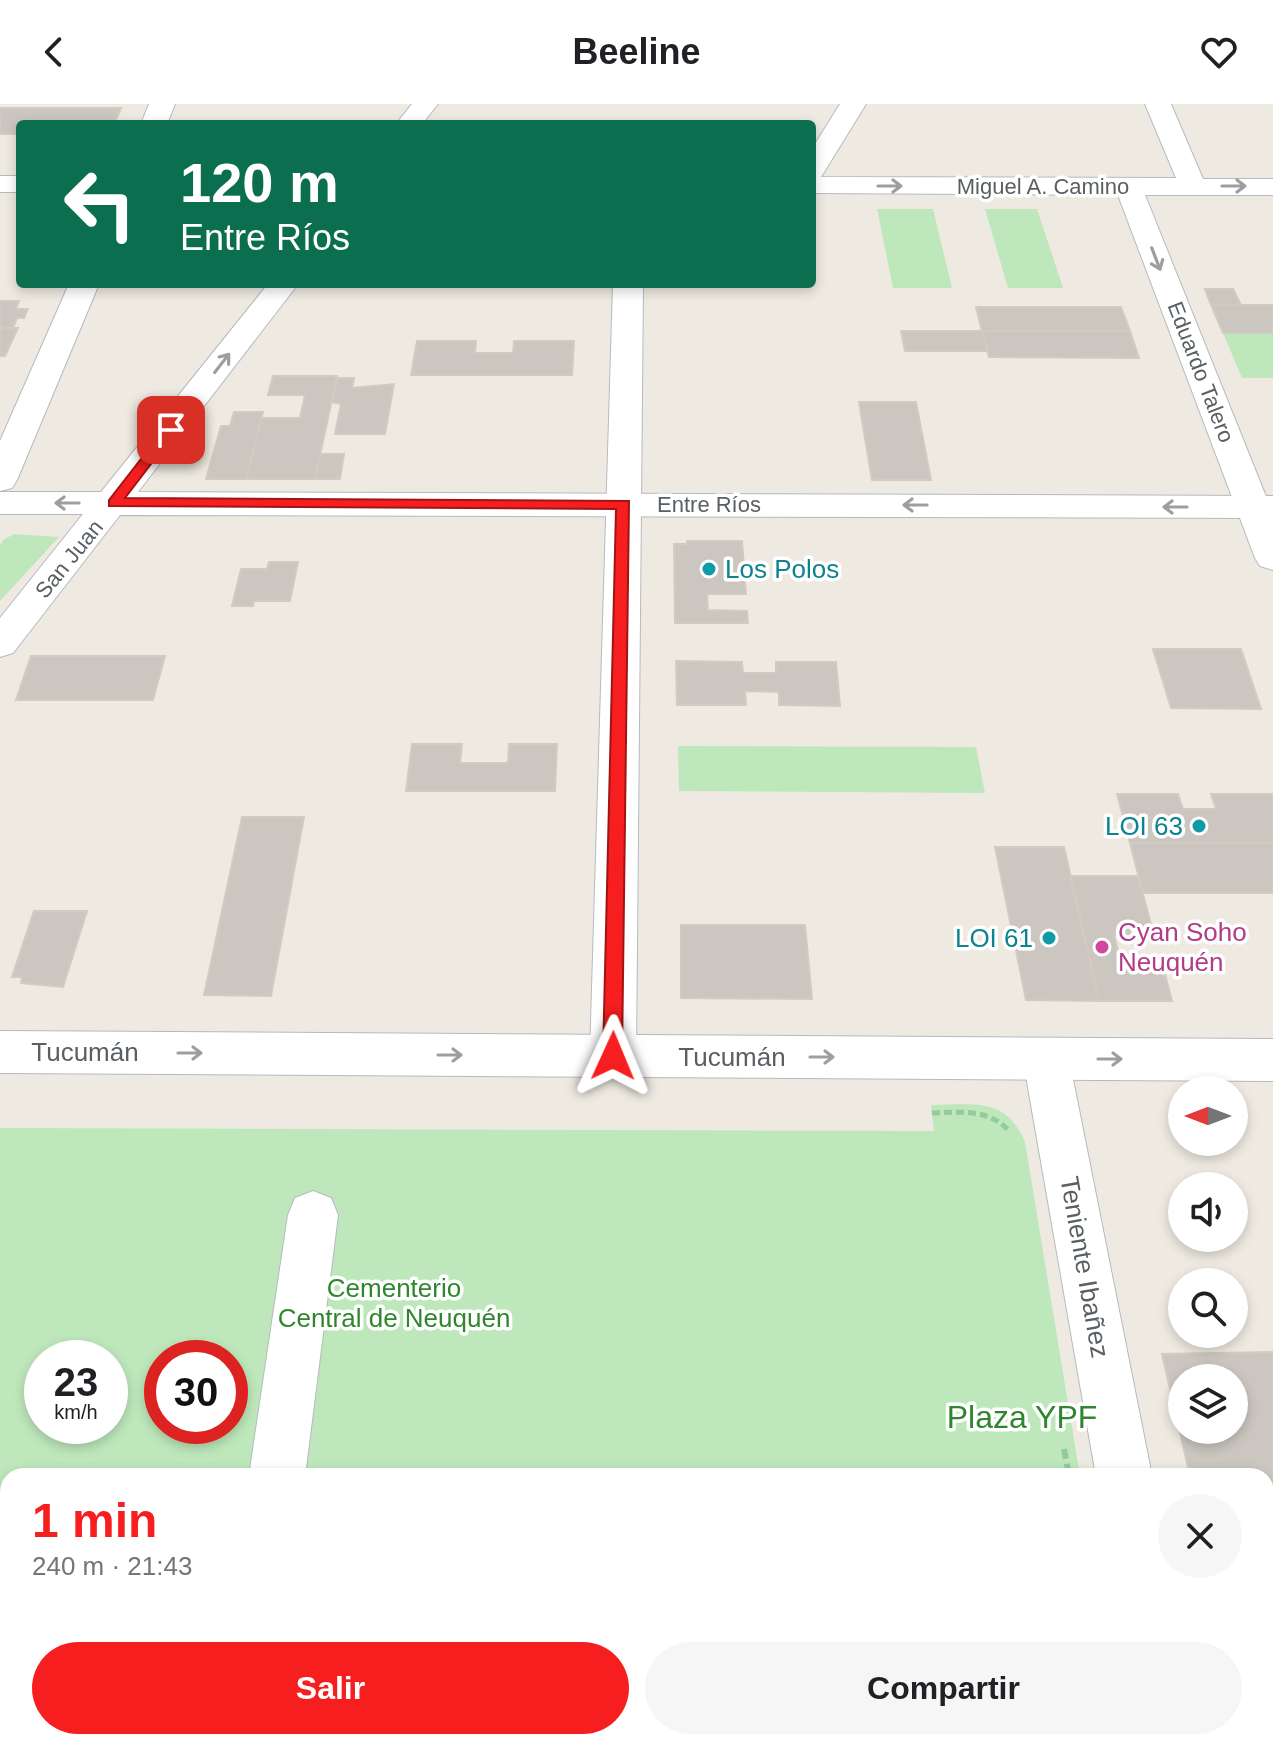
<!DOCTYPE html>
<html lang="es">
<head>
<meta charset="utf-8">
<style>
	body { margin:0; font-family:Arial,sans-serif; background:#f6f6f6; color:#202124; height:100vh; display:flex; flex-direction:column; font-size:30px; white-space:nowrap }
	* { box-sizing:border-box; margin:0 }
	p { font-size:26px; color:#757577 }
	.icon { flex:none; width:44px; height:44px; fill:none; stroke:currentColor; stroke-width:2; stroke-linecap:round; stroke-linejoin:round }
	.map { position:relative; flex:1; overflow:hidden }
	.details { position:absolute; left:0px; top:1364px; width:1274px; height:282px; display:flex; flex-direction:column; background:#fff; border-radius:24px 24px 0 0; box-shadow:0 4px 12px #0003 }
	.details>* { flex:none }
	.guide { position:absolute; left:16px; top:16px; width:800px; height:168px; border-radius:8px; box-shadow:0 4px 12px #0003; background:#0b6e4f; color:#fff; overflow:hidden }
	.needle { width:52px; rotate:270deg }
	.fabs { position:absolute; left:1168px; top:972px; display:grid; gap:16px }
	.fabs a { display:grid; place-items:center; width:80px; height:80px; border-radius:50%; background:#fff; box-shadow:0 4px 12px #0003; font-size:40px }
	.speed { position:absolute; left:24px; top:1236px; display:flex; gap:16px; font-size:40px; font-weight:700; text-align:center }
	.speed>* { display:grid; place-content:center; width:104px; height:104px; border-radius:50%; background:#fff; box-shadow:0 4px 12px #0003; line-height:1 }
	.speed small { font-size:20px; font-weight:400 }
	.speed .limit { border:12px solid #d22; background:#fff; color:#111 }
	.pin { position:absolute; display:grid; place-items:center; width:68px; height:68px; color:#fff; margin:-34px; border-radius:16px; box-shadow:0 4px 12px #0006 }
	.me { position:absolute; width:88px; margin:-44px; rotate:1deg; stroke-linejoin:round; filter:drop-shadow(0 0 6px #0008) }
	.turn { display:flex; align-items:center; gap:28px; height:168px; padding:0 32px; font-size:36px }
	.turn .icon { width:104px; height:104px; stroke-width:2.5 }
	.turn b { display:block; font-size:56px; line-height:68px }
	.round { display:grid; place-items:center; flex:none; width:84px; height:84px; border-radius:42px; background:#f6f6f6 }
	.head { display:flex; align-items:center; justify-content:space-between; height:136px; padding:0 32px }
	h1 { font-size:48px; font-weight:700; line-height:60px; color:#f71e1f }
	.action { display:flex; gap:16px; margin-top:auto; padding:16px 32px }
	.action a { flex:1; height:92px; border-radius:48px; background:#f71e1f; color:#fff; font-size:32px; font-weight:700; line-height:92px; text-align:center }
	.action a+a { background:#f6f6f6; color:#202124 }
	header { display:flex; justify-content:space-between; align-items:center; height:104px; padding:0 32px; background:#fff; font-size:36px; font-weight:700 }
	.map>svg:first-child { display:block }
	.green { fill:#bee8bb; fill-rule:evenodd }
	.building { fill:#cbc7c0; stroke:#d3cbbf; stroke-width:2; fill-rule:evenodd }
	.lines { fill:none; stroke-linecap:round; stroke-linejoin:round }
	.street-casing { stroke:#b6babf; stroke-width:2 }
	.secondary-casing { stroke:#b5b9bf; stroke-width:2 }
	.path-far1 { stroke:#93ca9e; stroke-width:5; stroke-dasharray:8 4; stroke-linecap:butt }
	.path { stroke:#93ca9e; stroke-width:6; stroke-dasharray:10 5; stroke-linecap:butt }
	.street { fill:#fff; fill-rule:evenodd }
	.secondary { fill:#fff; fill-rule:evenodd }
	.oneway { stroke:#9b9fa1 }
	.route { fill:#f71e1f; stroke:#a11414; stroke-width:2 }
	.culture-dot { fill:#0f9aa8; stroke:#fff; stroke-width:3 }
	.hotel-dot { fill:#d1479c; stroke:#fff; stroke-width:3 }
	.labels { text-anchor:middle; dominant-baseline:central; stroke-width:7; stroke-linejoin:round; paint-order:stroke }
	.far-street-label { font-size:22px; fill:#595f63; stroke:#fff }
	.culture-label { font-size:26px; fill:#0d838f; stroke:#fff; text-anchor:end }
	.hotel-label { font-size:26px; fill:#b23c85; stroke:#fff; text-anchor:start }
	.street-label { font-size:26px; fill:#595f63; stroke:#fff }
	.park-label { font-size:26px; fill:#30862e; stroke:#fff }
	.near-park-label { font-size:32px; fill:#30862e; stroke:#fff }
</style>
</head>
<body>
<header><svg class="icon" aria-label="back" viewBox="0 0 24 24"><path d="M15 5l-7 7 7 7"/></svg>Beeline<svg class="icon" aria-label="heart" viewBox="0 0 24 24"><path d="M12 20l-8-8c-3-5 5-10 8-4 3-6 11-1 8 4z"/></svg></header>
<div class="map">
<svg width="1273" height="1645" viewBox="0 0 1273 1645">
	<rect width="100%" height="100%" fill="#eeeae1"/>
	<path class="green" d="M877,105H933L952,184H893Z
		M985,105H1037L1063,184H1008Z
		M1223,229H1273V274H1242Z
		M14,430L59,433L0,497V442L3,436Z
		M678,642L976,643L985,689L679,687Z
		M931,1001C973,1001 1006,992 1025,1038L1080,1372H8V1638H1124L1125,1645H0V1024L934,1027ZM42,1254H110V1322H42ZM162,1254H230V1322H162Z"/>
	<path class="building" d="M0,4H121L114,20H20V30H0Z
		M1205,185H1233L1241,201H1211Z
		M0,197H19L16,205H28L24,214H17L13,224H0Z
		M1211,201H1273V229H1223Z
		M976,203H1121L1130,227H982Z
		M0,224H18L5,252H0Z
		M901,227H982L988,247H905Z
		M982,227H1130L1139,254L989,253Z
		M417,237H476L475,249H513L514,237H574L572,271H411Z
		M273,272H337L315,375H246L262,314H300L305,291H268Z
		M337,274H354L352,284L394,280L385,330H335L341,300L332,298Z
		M859,298H916L931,376H872Z
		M234,308H263L246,375H206L221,322H230Z
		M320,350H344L340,375H315Z
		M687,437H742L746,490H707L708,506L747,507L748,519H675L674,440H687Z
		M269,458H298L290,497H254L253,502H232L241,465H267Z
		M1153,545H1241L1261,605L1171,604Z
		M31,552H165L153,596H16Z
		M676,557L742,558L743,569H776V558H836L840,602L779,601V588L745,587L746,601H677Z
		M412,640H462L460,659H508L509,640H557L555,687H406Z
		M1117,690H1178L1183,705H1216L1211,690H1273V739H1130Z
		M242,713H304L271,892L204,891Z
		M1130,739H1273V789H1143Z
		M995,743H1064L1099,897L1026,896Z
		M1070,772H1138L1154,831H1114L1120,855H1161L1172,897H1099Z
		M34,807H87L63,883L21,879L22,873H12Z
		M681,821H805L812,895L681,894Z
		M1273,1248V1475L1266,1476V1372H1190L1162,1250ZM1182,1274H1234V1326H1182Z"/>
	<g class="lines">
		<g class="street-casing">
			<path id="street" d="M840,0H866L821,73L1176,74L1145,0H1171L1203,75H1273V91H1145L1273,410V466L1260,462L1255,454L1118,91L812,89V45Z
				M0,72H20V88H0Z
				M613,180H643L636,952L630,967L613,973L596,967L590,952Z
				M1046,934L1063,940L1069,955L1152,1372H1096L1023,955L1029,940Z
				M313,1087L331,1094L338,1111L305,1372H249L288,1111L295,1094Z
				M209,1638H271L270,1645H208Z
				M1142,1638H1204L1205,1645H1143Z"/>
		</g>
		<g class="secondary-casing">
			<path id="secondary" d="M149,0H175L167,20H141Z
				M412,0H438L422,20H396Z
				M69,180H99L17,376L12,384L0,387V337Z
				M268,180H298L138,388L1273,392V414L120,411L13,549L0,553V514L83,410H0V388H101Z
				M0,927L1273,935V977L0,969Z"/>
		</g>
		<path class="path-far1" d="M932,1009C961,1008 989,1004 1010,1028"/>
		<path class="path" d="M1064,1345L1069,1372
			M1112,1638L1113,1645"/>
		<use href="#street" class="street"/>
		<use href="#secondary" class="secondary"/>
	</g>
	<defs><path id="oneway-shaft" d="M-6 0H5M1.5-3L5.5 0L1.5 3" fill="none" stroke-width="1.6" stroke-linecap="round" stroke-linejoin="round" transform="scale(2)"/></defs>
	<g class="oneway">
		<use href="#oneway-shaft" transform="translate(890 82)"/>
		<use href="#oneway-shaft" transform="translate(1234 82)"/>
		<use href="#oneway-shaft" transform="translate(1156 155) rotate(69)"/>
		<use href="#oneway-shaft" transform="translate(222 259) rotate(-52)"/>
		<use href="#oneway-shaft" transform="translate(67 399) rotate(-180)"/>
		<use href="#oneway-shaft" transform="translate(915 401) rotate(-180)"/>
		<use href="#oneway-shaft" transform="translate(1175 403) rotate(-180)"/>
		<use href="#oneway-shaft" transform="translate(190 949)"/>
		<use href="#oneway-shaft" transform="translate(450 951)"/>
		<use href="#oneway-shaft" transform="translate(822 953)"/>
		<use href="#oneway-shaft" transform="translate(1110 955)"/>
	</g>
	<path class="route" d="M171,322L177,326L125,394L629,397L622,952L619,958L613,961L606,958L603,952L616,405L109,402V396L166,323Z"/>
	<g class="culture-dot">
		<circle cx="709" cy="465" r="8"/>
		<circle cx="1199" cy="722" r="8"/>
		<circle cx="1049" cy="834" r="8"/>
	</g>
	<circle class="hotel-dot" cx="1102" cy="843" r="8"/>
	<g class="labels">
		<g class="far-street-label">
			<text x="1043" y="82">Miguel A. Camino</text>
			<text transform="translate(1201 268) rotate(69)">Eduardo Talero</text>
			<text x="709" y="400">Entre Ríos</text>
			<text transform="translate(69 455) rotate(-51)">San Juan</text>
		</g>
		<g class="culture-label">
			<text x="725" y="465" text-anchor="start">Los Polos</text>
			<text x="1183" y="722">LOI 63</text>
			<text x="1033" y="834">LOI 61</text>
		</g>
		<g class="hotel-label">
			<text x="1118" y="828">Cyan Soho<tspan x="1118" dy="30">Neuquén</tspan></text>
		</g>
		<g class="street-label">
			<text x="85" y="948">Tucumán</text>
			<text x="732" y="953">Tucumán</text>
			<text transform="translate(1085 1163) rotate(80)">Teniente Ibañez</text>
		</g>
		<g class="park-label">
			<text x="394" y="1184">Cementerio<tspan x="394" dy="30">Central de Neuquén</tspan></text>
		</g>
		<g class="near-park-label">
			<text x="1022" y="1313">Plaza YPF</text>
		</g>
	</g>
</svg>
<div class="fabs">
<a><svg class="needle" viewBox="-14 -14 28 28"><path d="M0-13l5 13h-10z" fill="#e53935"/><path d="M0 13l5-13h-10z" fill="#757577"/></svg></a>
<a><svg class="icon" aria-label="sound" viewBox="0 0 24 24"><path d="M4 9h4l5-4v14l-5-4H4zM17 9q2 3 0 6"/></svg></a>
<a><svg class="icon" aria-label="search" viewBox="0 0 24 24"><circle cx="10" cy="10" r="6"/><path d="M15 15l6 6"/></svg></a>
<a><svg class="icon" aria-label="layers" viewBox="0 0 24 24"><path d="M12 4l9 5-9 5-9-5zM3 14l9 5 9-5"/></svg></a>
</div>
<div class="speed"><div>23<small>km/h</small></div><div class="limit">30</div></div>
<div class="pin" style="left:171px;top:326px;background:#d93025"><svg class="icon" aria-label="arrive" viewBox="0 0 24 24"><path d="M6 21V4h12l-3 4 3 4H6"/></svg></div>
<svg class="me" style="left:613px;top:952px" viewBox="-20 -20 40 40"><path d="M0-17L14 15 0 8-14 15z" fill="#f71e1f" stroke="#fff" stroke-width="4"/></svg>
<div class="guide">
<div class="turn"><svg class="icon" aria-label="left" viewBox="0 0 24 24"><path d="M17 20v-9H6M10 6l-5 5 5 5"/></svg><div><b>120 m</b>Entre Ríos</div></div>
</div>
<section class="details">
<div class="head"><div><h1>1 min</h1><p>240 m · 21:43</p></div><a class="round"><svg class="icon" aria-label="close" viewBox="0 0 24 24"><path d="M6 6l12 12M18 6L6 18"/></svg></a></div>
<div class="action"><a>Salir</a><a>Compartir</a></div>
</section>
</div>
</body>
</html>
